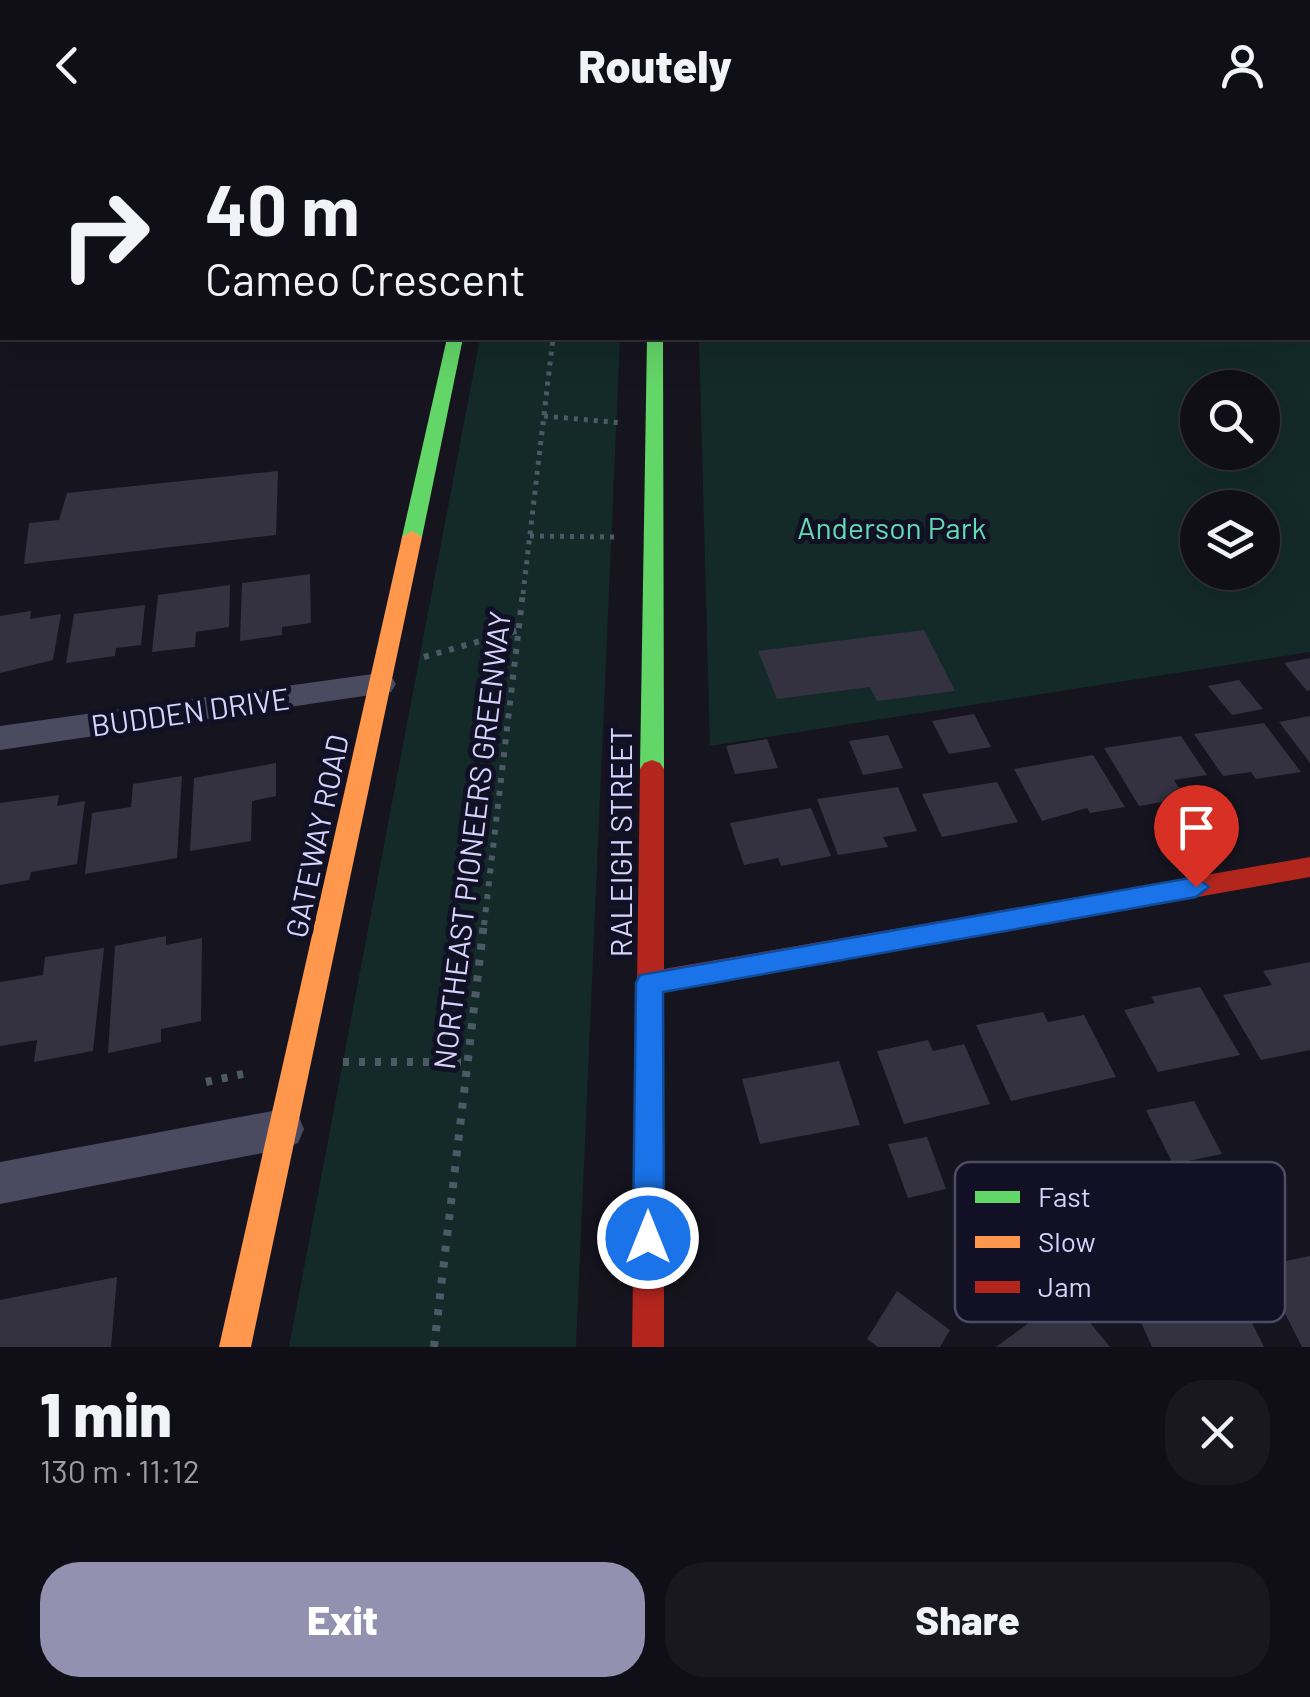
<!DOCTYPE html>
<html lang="en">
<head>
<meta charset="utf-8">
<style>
	body { margin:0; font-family:Barlow,sans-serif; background:#191820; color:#f1f3f6; height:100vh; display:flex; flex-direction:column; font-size:38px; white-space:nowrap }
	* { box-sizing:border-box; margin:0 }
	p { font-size:32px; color:#9c9ca1 }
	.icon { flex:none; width:55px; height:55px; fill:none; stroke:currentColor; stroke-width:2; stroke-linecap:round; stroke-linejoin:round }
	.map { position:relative; height:1217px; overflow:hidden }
	.side { display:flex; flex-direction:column; background:#100f17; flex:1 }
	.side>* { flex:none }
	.hud { position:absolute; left:0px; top:0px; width:1310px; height:210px; box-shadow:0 10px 40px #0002,0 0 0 2px #302f36; background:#100f17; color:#f1f3f6; overflow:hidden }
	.controls { position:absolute; left:1180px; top:240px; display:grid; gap:20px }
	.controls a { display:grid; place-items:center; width:100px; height:100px; border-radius:50%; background:#100f17; box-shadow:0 10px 40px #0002,0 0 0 2px #302f36; font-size:50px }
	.pin { position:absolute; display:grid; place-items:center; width:85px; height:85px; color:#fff; margin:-102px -42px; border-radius:50% 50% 50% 0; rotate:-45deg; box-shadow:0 0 10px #0007 }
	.pin .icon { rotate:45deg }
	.me { position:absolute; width:110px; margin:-55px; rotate:0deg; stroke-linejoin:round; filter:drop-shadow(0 0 8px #0008) }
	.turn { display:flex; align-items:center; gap:35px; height:210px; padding:0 40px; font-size:45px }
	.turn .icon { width:130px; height:130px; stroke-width:2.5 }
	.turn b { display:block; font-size:70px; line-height:85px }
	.round { display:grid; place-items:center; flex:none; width:105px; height:105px; border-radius:40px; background:#191820 }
	.summary { display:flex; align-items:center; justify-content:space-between; height:170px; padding:0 40px }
	h1 { font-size:60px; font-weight:800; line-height:75px }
	.cta { display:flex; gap:20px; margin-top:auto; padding:20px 40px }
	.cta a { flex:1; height:115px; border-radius:40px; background:#9391af; color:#fff; font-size:40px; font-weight:800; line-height:115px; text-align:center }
	.cta a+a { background:#191820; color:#f1f3f6 }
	header { display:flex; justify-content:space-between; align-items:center; height:130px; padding:0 40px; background:#100f17; font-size:45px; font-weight:800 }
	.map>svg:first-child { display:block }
	.green { fill:#132a29; fill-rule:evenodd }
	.building { fill:#343241 }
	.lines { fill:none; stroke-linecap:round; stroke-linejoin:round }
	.path-far2 { stroke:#4c5a66; stroke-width:5; stroke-dasharray:4 6; stroke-linecap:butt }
	.path-far1 { stroke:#4c5a66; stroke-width:6; stroke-dasharray:5 8; stroke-linecap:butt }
	.path { stroke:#4c5a66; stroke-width:8; stroke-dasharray:6 10; stroke-linecap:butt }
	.street { fill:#4a4a60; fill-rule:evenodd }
	.fast { fill:#63d668; fill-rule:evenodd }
	.slow { fill:#ff974d; fill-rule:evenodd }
	.jam { fill:#b3261e; fill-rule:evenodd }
	.route { fill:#1a73e8; stroke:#114b97; stroke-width:2.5 }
	.labels { text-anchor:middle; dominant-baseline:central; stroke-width:10; stroke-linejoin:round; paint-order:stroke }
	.park-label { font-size:30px; fill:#63dbb5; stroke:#121024 }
	.street-label { font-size:30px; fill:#d6d4fd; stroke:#121024 }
	.key { fill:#121024; stroke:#4d4b65; stroke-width:2.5 }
	.key-label { font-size:28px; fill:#d6d4fd }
</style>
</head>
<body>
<header><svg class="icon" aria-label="back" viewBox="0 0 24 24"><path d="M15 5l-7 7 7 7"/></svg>Routely<svg class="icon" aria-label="person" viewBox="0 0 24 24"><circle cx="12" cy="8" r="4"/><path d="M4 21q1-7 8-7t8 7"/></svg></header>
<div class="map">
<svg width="1310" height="1217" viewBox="0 0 1310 1217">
	<rect width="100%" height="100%" fill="#16141f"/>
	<path class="green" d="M1091,0H1310V522L710,616L699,208H1308V2H1062ZM1198,258H1262V322H1198ZM1198,378H1262V442H1198Z
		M480,208H620L576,1217H289Z"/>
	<path class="building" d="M278,341L276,405L24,434L29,393L59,390L67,363Z
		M310,444L311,493L282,497V505L240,511L242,453Z
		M230,455L229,497L196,502L195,517L152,522L158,465Z
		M145,475L141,515L116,518L115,526L66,533L74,484Z
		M31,481L30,489L61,484L53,530L0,543V486Z
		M924,500L955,561L877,571L870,557L777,569L758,521Z
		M1310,528V560L1307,561L1284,533Z
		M1239,550L1263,579L1232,585L1208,556Z
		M974,584L991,617L949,624L932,591Z
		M1310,586V633L1279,592Z
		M1264,593L1301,642L1256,649L1251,642L1223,646L1194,604Z
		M888,605L903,638L863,645L849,611Z
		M1181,606L1207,645L1174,650L1186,668L1139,676L1104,618Z
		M767,609L778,638L735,644L726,616Z
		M1093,625L1125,677L1090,683L1087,678L1042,691L1014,639Z
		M276,633V666L252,671L251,711L190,721L194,648Z
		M182,646L177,728L85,744L92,683L131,677L133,654Z
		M997,652L1018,692L942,707L922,664Z
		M898,657L917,701L883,707L888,717L838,725L817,669Z
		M59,665L57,676L85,671L77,734L31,742L29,750L0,755V673Z
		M811,678L831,726L781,736L778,728L744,735L730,693Z
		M166,806V815L202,808L201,891L161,899V912L108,923L115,816Z
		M104,818L93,921L34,932L37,910L0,916V852L43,845L45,827Z
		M1310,832V920L1261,930L1223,865L1272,855L1263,841Z
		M1200,857L1240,925L1158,942L1124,880L1155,873L1151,867Z
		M1043,882L1048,892L1084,885L1116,947L1011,971L976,895Z
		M928,910L933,921L964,914L990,974L904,994L877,921Z
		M839,931L860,995L760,1014L742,949Z
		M1194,971L1222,1024L1173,1034L1146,980Z
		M927,1007L946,1059L908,1068L888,1014Z
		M1223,1031L1230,1044H1235L1268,1103L1231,1112L1196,1037Z
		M1310,1126V1217H1302L1261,1136Z
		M1153,1130L1163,1153L1226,1140L1264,1217H1152L1117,1138Z
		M117,1147L111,1217H0V1170Z
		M897,1161L950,1200L940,1217H878L867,1209Z
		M1067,1165L1110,1217H996Z"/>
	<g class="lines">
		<path class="path-far2" d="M544,286L623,293
			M530,406L618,407
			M523,464L553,208"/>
		<path class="path-far1" d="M424,527L519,500
			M484,795L523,462"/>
		<path class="path" d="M343,932H467
			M206,952L247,943
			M434,1217L484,793"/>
		<path class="street" d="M380,543L391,546L396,554L391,562L0,620V596Z
			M283,979L298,985L304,999L298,1013L283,1019L0,1074V1032Z"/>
		<path class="fast" d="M447,208H463L422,407L412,413L402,407Z
			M647,208H663L664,639L660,645H644L640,639Z"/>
		<path class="slow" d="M412,401L422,407L251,1217H219L402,407Z"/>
		<path class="jam" d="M652,630L660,633L664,639V839L1310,727V747L664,862V1217H632L640,639L644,633Z"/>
	</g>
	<path class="route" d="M1196,747L1209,757L1196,767L663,862L664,1108L660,1119L648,1124L637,1119L633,1108L636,853L640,845Z"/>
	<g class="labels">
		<g class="park-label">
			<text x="892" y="397">Anderson Park</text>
		</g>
		<g class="street-label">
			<text transform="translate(190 581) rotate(-8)">BUDDEN DRIVE</text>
			<text transform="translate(316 706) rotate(-78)">GATEWAY ROAD</text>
			<text transform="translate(471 710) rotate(-83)">NORTHEAST PIONEERS GREENWAY</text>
			<text transform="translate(620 712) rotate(-90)">RALEIGH STREET</text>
		</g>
	</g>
	<rect x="955" y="1032" width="330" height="160" rx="15" class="key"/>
	<rect x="975" y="1061" width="45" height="12" fill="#63d668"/>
	<rect x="975" y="1106" width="45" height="12" fill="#ff974d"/>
	<rect x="975" y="1151" width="45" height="12" fill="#b3261e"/>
	<g class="key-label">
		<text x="1038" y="1077">Fast</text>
		<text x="1038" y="1122">Slow</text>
		<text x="1038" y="1167">Jam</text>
	</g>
</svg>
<div class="controls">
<a><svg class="icon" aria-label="search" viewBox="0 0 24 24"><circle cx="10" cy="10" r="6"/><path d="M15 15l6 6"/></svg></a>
<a><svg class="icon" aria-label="layers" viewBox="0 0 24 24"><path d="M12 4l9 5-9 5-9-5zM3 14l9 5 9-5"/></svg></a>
</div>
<div class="pin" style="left:1196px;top:757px;background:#d93025"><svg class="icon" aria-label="arrive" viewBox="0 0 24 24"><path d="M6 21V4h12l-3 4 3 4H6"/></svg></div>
<svg class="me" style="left:648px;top:1108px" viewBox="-20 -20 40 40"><circle r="17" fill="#1a73e8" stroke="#fff" stroke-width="3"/><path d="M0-11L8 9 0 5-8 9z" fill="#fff"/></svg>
<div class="hud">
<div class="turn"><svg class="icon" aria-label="right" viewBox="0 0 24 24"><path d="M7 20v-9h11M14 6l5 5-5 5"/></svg><div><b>40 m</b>Cameo Crescent</div></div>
</div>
</div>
<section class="side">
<div class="summary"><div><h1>1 min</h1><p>130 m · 11:12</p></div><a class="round"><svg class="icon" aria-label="close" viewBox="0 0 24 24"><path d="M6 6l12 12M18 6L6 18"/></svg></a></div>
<div class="cta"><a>Exit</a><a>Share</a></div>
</section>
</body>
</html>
